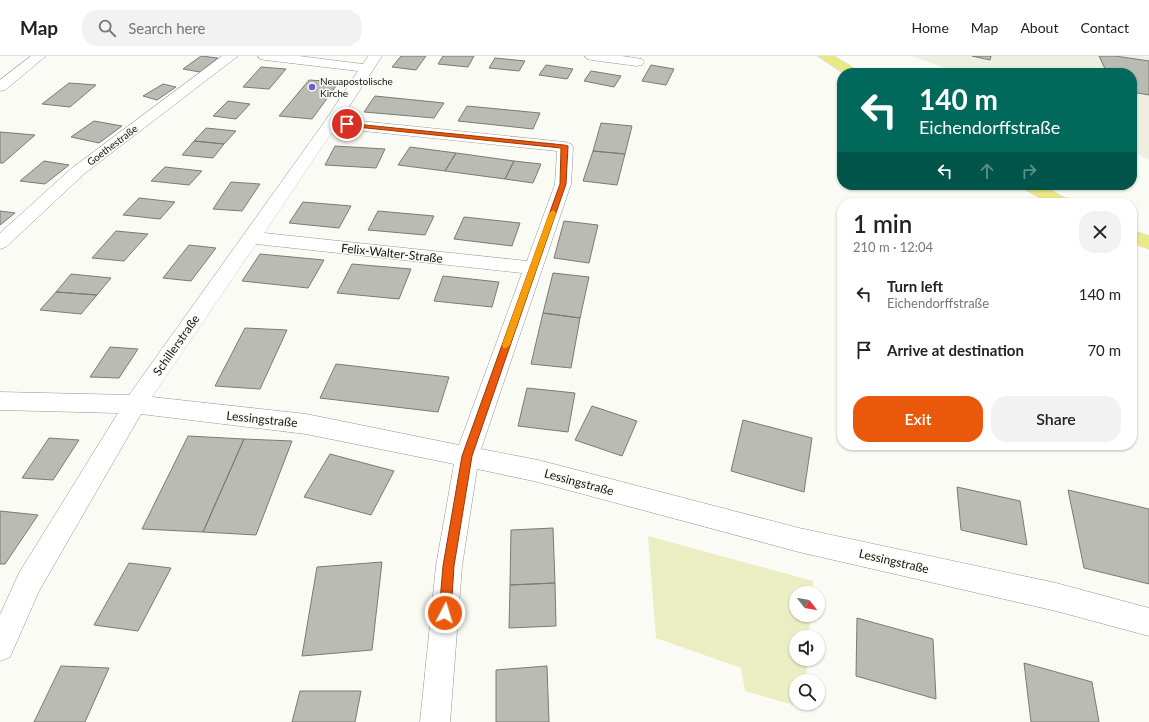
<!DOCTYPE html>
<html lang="en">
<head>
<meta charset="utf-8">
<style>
	body { margin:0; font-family:Lato,sans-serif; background:#f2f2f2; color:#222; height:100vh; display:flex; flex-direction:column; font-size:15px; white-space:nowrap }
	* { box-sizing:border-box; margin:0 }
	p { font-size:13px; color:#767676 }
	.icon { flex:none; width:22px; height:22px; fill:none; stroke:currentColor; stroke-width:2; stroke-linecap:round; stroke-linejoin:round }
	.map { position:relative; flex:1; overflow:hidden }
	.side { position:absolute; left:837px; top:142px; width:300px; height:252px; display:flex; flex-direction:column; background:#fff; border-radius:16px; box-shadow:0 1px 3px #0004 }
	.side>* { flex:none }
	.banner { position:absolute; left:837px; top:12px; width:300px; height:122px; border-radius:16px; box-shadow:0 1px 3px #0004; background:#00695c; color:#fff; overflow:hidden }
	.needle { width:26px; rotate:121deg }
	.fabs { position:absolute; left:789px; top:530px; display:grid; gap:8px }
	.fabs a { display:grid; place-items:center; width:36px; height:36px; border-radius:50%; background:#fff; box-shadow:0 1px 3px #0004; font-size:20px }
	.pin { position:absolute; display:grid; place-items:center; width:34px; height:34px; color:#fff; margin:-17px; border:2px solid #fff; border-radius:50%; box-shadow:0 1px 4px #0007 }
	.me { position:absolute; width:44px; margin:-22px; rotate:5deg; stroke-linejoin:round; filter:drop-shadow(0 0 3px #0008) }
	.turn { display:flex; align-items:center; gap:14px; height:84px; padding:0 16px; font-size:18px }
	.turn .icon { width:52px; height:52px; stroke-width:2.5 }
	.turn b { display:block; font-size:28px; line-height:34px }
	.lanes { display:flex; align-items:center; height:38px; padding:0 16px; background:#0003; justify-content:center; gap:20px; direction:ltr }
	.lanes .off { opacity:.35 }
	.round { display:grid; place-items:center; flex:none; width:42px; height:42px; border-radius:16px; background:#f2f2f2 }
	.head { display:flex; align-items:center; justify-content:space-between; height:68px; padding:0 16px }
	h1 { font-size:24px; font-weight:600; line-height:30px }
	.action { display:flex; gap:8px; margin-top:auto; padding:8px 16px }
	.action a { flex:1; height:46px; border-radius:16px; background:#ea580c; color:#fff; font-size:16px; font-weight:600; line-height:46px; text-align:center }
	.action a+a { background:#f2f2f2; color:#222 }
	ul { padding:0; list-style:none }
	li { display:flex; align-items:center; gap:12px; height:56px; padding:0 16px }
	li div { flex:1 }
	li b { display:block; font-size:15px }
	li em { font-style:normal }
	header { display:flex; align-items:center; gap:24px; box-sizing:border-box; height:56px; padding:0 20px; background:#fff; border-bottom:1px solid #e0e0e0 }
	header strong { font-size:19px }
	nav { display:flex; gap:22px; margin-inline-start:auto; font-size:14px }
	.search { width:280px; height:36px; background:#f2f2f2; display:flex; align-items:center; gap:10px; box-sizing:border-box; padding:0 14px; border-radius:16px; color:#767676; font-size:15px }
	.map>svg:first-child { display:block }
	.built { fill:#eeefe0 }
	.green { fill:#ebedc3 }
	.building { fill:#bbbbb5; stroke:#7b7b75 }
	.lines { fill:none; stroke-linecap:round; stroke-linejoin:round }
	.minor-casing { stroke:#95958f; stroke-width:1 }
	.major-casing { stroke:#d5d5d5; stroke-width:1 }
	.minor { fill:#fff; fill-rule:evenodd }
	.major { fill:#e9e988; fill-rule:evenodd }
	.route { fill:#ea580c; stroke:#983908 }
	.slow { fill:#f59e0b }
	.poi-dot { fill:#7459d3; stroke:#fafbf4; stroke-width:1.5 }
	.labels { text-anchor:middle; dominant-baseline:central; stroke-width:3; stroke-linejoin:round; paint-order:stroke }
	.far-poi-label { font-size:10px; fill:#151513; stroke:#fafbf4; text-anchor:start }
	.far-street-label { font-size:10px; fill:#151513; stroke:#fafbf4 }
	.street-label { font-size:12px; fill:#151513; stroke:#fafbf4 }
</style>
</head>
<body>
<header>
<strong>Map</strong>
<div class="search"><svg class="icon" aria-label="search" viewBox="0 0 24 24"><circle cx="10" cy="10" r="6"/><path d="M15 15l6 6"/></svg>Search here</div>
<nav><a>Home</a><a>Map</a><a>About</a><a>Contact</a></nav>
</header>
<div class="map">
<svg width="1149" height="666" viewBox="0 0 1149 666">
	<rect width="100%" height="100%" fill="#fafbf4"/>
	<path class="built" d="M912,0H1141L1149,1V104L1132,95V17H958Z"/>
	<path class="green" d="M648,480L813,525L812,537H796V559H810L809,581H796V603H807L806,625H796V647H804V652L745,635L741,612L656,582Z"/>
	<path class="building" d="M201,0L218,2L200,16L183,13Z
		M401,0H426L416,14L392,11Z
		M443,0H474L468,11L438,8Z
		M972,0H991L990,4Z
		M1099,0H1115L1149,5V39L1132,36V17H1107Z
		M495,2L525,5L519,15L489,12Z
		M546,9L573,13L567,23L539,19Z
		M651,9L674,13L666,29L642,25Z
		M261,11L286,13L269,33L243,31Z
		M591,15L621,20L614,31L584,25Z
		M309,24L339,26L312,63L279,60Z
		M69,27L96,29L70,51L42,48Z
		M163,28L176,31L157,44L143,40Z
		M375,40L444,47L434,62L364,56Z
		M228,45L250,48L236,63L213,60Z
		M467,50L540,57L533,73L458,65Z
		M94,65L122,70L99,87L71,81Z
		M601,67L632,70L625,98L593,95Z
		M206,72L236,75L224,88L194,85Z
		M0,76L35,79L3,107H0Z
		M194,85L224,88L213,102L182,99Z
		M335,90L385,93L376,112L325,109Z
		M410,91L456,97L445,115L398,109Z
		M593,95L625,98L617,129L583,125Z
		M456,97L514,105L505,123L445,115Z
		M44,105L69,109L45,128L20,125Z
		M514,105L541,108L533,127L505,123Z
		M165,111L202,115L189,129L151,125Z
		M231,126L260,128L242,155L213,153Z
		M139,142L175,146L160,163L123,159Z
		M303,146L351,150L339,172L289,167Z
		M0,155L15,157L0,169Z
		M378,155L434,160L425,179L368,174Z
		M464,161L520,167L512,190L454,183Z
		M564,165L598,169L589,207L554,202Z
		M116,175L148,178L124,205L92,202Z
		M189,189L216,192L191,225L163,222Z
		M260,198L324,204L308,232L242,225Z
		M352,208L411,213L399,243L337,237Z
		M553,217L589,221L580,262L543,257Z
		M71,218L111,222L97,239L56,236Z
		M443,220L499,226L492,251L434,245Z
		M56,236L97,239L81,258L40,254Z
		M543,257L580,262L571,312L531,308Z
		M245,272L287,274L260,333L215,330Z
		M110,291L138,293L119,322L90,321Z
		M336,308L449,321L438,356L320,342Z
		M527,332L575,337L568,376L518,370Z
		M592,350L637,365L622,400L575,384Z
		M743,364L812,382L804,436L731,415Z
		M188,380L244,383L203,476L142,473Z
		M49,382L79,384L53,424L22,422Z
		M244,383L292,385L256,479L203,476Z
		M330,398L394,415L371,459L304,441Z
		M957,431L1020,445L1027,489L961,474Z
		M1068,434L1149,453V528L1084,512Z
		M0,455L38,459L5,508H0Z
		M553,472L555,527L510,529L511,474Z
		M382,506L372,594L302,600L317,511Z
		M129,507L171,512L138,575L94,569Z
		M555,527L556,570L509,572L510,529Z
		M857,562L933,583L936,643L856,620Z
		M1024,607L1092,626L1099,666H1031Z
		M61,610L109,612L85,666H34Z
		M547,610L549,666H496V614Z
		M300,635H361L355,666H292Z"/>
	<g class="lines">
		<g class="minor-casing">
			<path id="minor" d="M31,0H46L5,34L0,35V24Z
				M222,0H238L84,118L6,191L0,193V177L72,112Z
				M258,0H299L363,8L368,0H382L341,63L565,86L571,88L573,91L571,128L481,393L538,404L799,472L1056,527L1149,552V580L1056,555L799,496L538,426L477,413L462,510L450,666H420L436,510L454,408L306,378L141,358L39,535L10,601L0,605V559L19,517L118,357L0,354V336L129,339L325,65L358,15L265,4L260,3ZM335,72L557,95L555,128L527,205L264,177ZM256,188L522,217L459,389L306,358L152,341Z
				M585,0H622L642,3L644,6L642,9L637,10L592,4L587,3Z"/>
		</g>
		<g class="major-casing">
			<path id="major" d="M818,0H834L857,14L859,17H843Z
				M1022,129H1042L1067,143L1070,147H1049L1024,133Z
				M1132,174L1149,180V193L1132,187Z"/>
		</g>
		<use href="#minor" class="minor"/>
		<use href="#major" class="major"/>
	</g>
	<path class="route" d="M345,67L564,89L568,90L566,128L472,400L454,510L451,557L449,561L445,563L441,561L439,557L443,510L462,400L560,128L561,92L347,70H345Z"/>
	<path class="slow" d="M553,154L556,157L510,289L506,292H503L502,289L549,157Z"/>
	<circle class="poi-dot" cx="312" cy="31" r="4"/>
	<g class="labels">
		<g class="far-poi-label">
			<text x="320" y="25">Neuapostolische<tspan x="320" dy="12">Kirche</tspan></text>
		</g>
		<g class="far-street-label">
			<text transform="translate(112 89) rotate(-37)">Goethestraße</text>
		</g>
		<g class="street-label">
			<text transform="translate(392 197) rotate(6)">Felix-Walter-Straße</text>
			<text transform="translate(176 289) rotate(-55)">Schillerstraße</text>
			<text transform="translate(262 363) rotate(6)">Lessingstraße</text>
			<text transform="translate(579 426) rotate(15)">Lessingstraße</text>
			<text transform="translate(894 505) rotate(13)">Lessingstraße</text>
		</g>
	</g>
</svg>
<div class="fabs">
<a><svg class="needle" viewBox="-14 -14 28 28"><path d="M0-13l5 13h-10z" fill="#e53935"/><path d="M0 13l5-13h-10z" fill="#767676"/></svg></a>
<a><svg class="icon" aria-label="sound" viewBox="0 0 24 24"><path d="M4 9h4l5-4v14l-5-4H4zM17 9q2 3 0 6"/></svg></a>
<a><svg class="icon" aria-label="search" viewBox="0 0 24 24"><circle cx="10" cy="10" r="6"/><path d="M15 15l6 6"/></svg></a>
</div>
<div class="pin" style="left:347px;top:68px;background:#d93025"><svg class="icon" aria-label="arrive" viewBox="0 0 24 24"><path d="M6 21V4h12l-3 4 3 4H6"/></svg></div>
<svg class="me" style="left:445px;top:557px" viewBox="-20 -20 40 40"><circle r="17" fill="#ea580c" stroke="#fff" stroke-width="3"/><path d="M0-11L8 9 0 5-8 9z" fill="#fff"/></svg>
<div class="banner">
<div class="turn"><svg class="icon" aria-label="left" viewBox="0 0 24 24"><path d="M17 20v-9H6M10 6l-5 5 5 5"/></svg><div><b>140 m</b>Eichendorffstraße</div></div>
<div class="lanes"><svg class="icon" aria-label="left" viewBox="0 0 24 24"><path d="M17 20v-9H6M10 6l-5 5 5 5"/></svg><svg class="icon off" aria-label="ahead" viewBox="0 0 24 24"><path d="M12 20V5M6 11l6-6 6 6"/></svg><svg class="icon off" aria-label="right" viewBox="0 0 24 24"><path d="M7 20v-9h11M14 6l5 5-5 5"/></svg></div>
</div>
<section class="side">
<div class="head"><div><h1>1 min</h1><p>210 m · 12:04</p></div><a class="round"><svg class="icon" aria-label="close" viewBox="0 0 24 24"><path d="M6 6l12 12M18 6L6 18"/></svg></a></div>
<ul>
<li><svg class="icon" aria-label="left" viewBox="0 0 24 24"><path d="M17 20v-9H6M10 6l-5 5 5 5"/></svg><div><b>Turn left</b><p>Eichendorffstraße</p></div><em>140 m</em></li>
<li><svg class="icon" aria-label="arrive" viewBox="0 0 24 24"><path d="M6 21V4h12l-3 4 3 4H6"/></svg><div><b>Arrive at destination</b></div><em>70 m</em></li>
</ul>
<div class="action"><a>Exit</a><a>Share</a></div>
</section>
</div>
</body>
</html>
